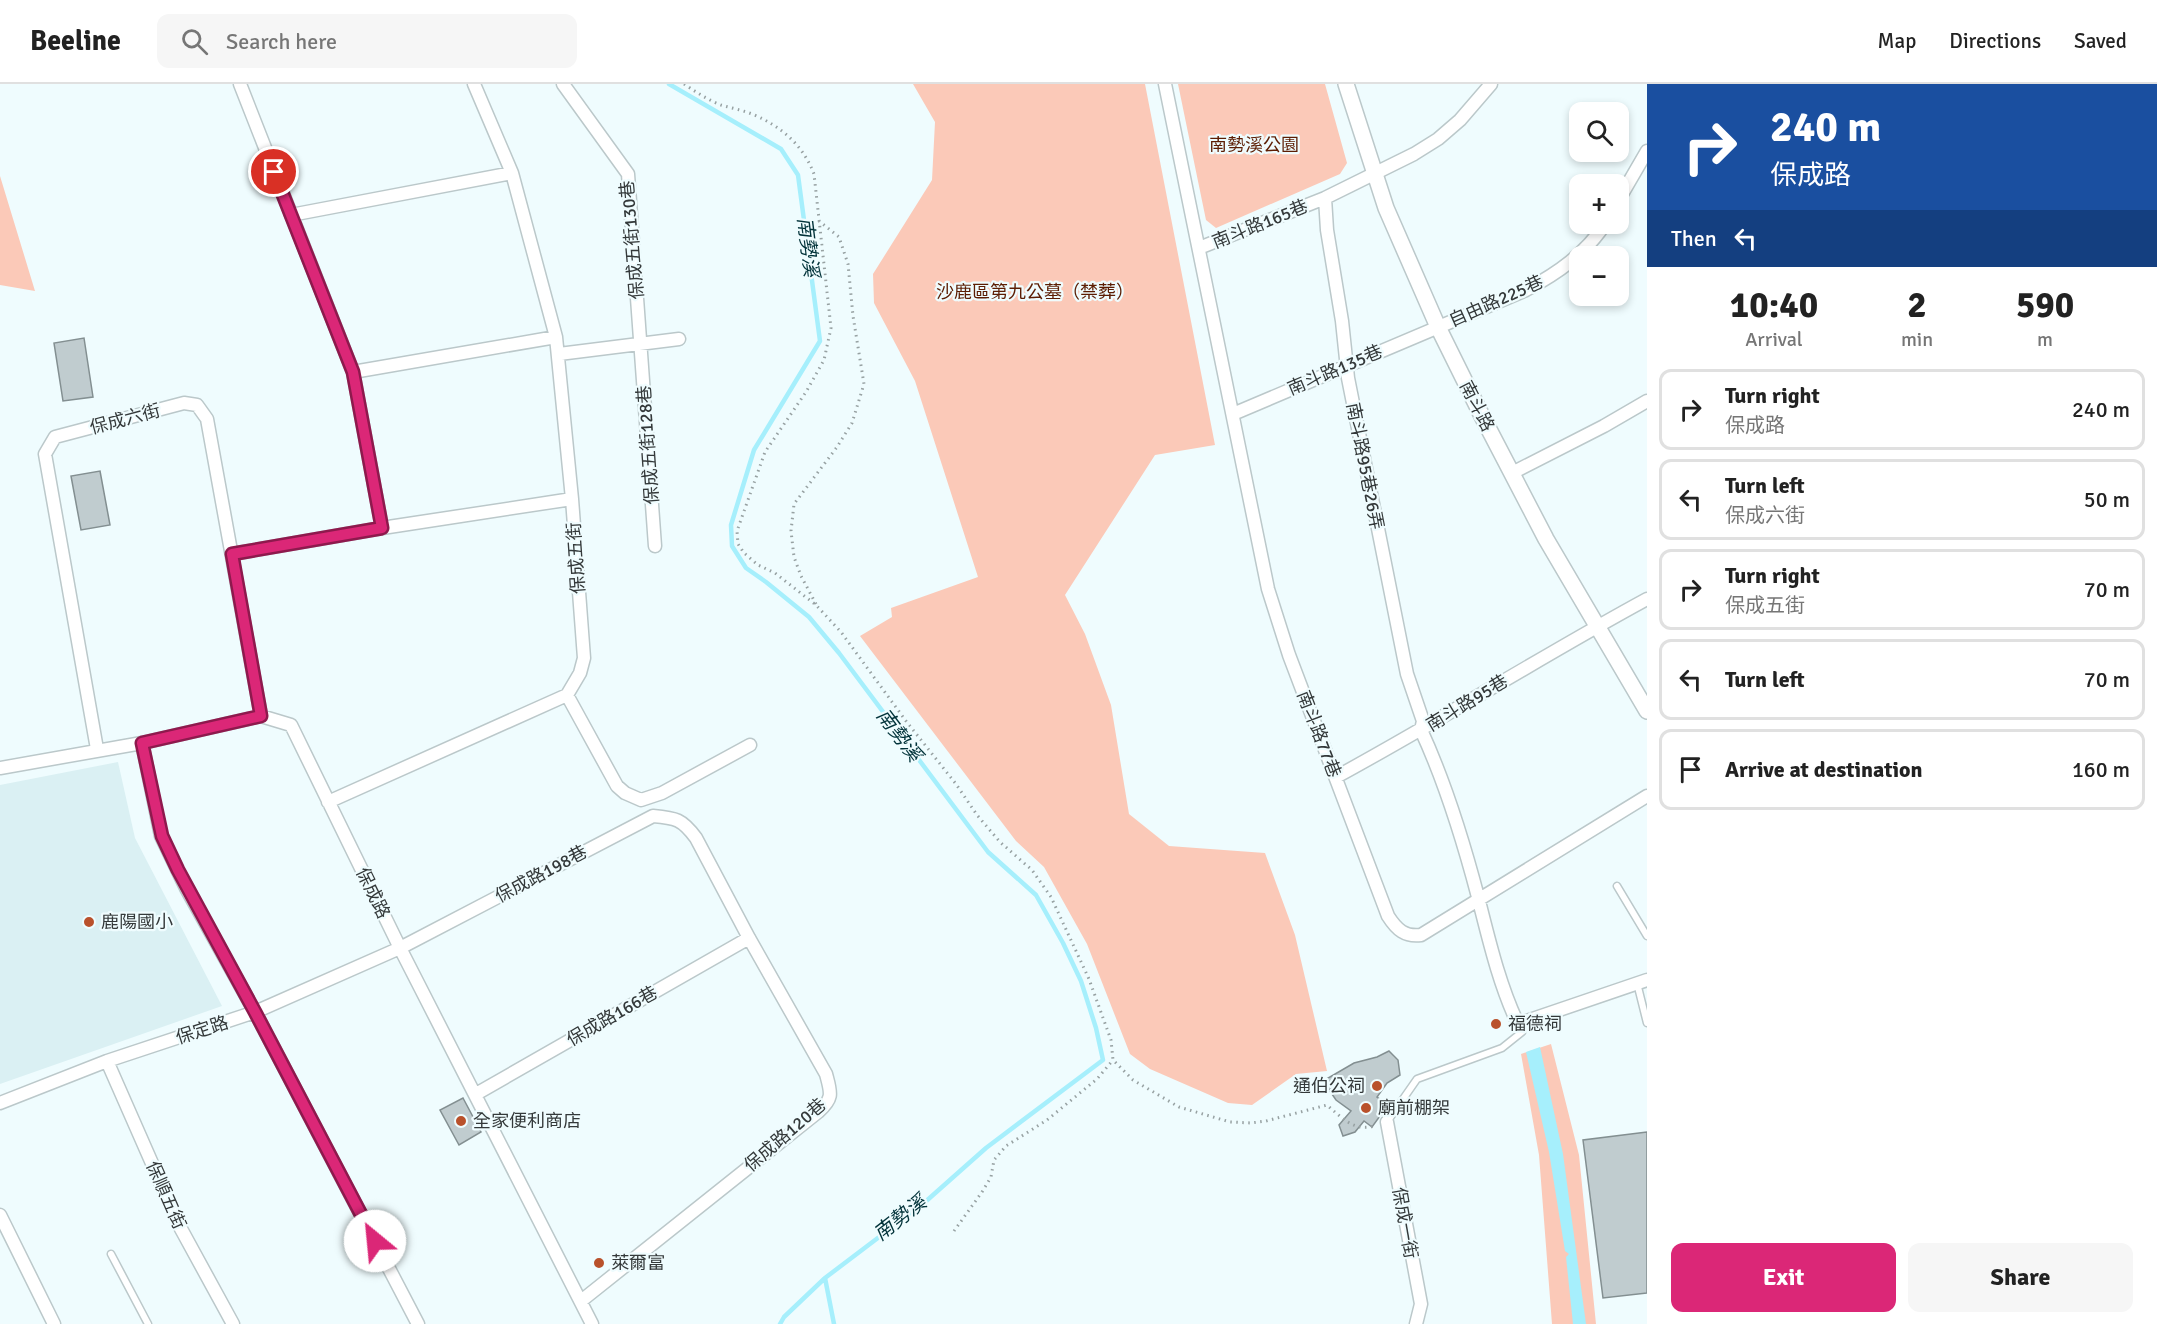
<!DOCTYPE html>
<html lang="en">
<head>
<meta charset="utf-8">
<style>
	body { margin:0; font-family:Signika,"Noto Sans TC",sans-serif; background:#f6f6f6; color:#222; height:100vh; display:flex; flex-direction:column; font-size:22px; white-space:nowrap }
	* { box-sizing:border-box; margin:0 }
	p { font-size:20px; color:#767676 }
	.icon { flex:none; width:33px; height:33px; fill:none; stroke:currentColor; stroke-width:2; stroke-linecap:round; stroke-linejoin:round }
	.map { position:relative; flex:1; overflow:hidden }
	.details { display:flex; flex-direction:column; background:#fff; width:510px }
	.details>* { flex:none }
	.top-card { background:#1a4fa0; color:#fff; overflow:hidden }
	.buttons { position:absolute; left:1569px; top:18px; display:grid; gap:12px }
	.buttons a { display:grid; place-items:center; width:60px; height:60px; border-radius:12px; background:#fff; box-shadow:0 3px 9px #0003; font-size:30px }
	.pin { position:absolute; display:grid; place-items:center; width:51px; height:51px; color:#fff; margin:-26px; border:3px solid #fff; border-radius:50%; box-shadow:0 2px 6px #0007 }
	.me { position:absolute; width:66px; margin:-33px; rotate:332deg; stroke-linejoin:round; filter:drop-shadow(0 0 4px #0008) }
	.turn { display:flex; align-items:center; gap:21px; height:126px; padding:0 24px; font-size:27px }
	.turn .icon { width:78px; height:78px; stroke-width:2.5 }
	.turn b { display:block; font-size:42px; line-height:51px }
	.then { display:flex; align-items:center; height:57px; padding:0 24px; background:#0003; gap:12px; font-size:22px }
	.eta { display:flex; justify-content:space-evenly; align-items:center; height:102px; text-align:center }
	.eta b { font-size:36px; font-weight:700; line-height:42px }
	.action { display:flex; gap:12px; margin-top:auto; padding:12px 24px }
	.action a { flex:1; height:69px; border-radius:12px; background:#db2777; color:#fff; font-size:24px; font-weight:700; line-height:69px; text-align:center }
	.action a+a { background:#f6f6f6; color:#222 }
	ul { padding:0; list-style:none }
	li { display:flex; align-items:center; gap:18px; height:81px; margin:0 12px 9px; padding:0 12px; border:3px solid #e0e0e0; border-radius:12px }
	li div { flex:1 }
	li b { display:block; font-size:22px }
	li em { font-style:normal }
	header { display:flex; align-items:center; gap:36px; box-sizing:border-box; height:84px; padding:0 30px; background:#fff; border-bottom:2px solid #e0e0e0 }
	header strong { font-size:28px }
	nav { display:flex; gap:33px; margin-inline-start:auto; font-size:21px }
	.search { width:420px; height:54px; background:#f6f6f6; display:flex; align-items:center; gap:15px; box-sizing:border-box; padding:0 21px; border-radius:12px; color:#767676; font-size:22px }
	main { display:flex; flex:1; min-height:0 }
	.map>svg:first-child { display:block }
	.built { fill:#daf0f3 }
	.green { fill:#fbc9b8 }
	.water { fill:#a6effc }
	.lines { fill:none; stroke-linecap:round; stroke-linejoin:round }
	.stream { stroke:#a6effc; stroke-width:4.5 }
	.building { fill:#c0cccf; stroke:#838f91; stroke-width:1.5 }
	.service-casing { stroke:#bbc8ca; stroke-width:9 }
	.minor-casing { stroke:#bbc8ca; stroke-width:15 }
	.tertiary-casing { stroke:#bbc8ca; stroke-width:18 }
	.path { stroke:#97a1a2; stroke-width:3; stroke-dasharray:1.5 4.5; stroke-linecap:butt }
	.service { stroke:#fff; stroke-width:6 }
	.minor { stroke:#fff; stroke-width:12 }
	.tertiary { stroke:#fff; stroke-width:15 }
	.route-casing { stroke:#8e194d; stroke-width:15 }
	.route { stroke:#db2777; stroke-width:10 }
	.poi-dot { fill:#b9512b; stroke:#effcfe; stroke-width:2 }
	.labels { text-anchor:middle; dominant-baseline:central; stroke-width:4.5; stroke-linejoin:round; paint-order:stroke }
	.park-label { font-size:18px; fill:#5c1d03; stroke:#effcfe }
	.street-label { font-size:18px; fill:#34393a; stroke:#effcfe }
	.poi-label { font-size:18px; fill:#34393a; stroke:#effcfe; text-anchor:start }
	.water-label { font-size:20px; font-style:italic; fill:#013239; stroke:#effcfe }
</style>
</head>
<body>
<header>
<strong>Beeline</strong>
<div class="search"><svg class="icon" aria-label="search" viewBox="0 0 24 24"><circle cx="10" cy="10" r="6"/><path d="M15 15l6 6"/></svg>Search here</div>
<nav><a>Map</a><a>Directions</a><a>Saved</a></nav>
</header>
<main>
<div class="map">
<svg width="1647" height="1240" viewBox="0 0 1647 1240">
	<rect width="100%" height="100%" fill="#effcfe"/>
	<path class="built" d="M118,678L135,754L222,922L0,1000V701Z"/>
	<path class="green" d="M913,0H1145L1215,361L1155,371L1065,511L1085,550L1111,621L1129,730L1169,762L1265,769L1295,851L1327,987L1296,990L1252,1021L1228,1019L1150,985L1130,970L1087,860L1044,783L1016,757L860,552L892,533L891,524L978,493L915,297L874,219L873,190L932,96L935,38Z
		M1178,0H1325L1347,79L1340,90L1216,144L1206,136Z
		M0,92L35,207L0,201Z
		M1551,960L1579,1071L1596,1240H1552L1539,1071L1521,970Z"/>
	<path class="water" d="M1540,963L1563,1070L1586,1240H1573L1566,1173L1569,1170L1565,1167L1549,1068L1526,968Z"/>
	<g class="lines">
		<path class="stream" d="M669,0L781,65L798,91L820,257L754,366L731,441L732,462L746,484L766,498L809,533L839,569L988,768L1036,811L1063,859L1081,897L1096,944L1103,976L986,1064L924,1119L825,1194L784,1233L780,1240
			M825,1194L834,1240"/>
	</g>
	<path class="building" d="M84,254L93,313L63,317L54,259Z
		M100,387L110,441L81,446L71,392Z
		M1389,967L1398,976L1400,991L1387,999L1377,1013L1388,1021L1372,1043L1364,1037L1355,1048L1343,1052L1339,1041L1351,1027L1336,1016L1323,997L1354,979L1377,973Z
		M463,1014L481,1048L459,1061L440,1026Z
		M1647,1048V1209L1603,1214L1583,1056Z"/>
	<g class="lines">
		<g class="service-casing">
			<path id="service" d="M1617,802L1647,852
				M1637,899L1647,939
				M1387,1038L1417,995L1502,964L1522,948L1518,940
				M111,1170L148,1240"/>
		</g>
		<g class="minor-casing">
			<path id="minor" d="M240,0L353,288L382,444
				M563,0L628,90L655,462
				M1165,0L1268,505L1289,571L1388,832C1397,846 1405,853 1421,851L1647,712
				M1325,114L1327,146L1342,237L1348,294L1407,590L1423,637L1421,646C1446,700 1463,756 1478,813C1489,856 1499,900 1518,940L1647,896
				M1618,117L1647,67
				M291,131L512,89
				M1199,164L1325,114L1414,70L1438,55L1460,36L1491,0
				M559,270L679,255
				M353,288L556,253
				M1233,330L1526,206C1558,189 1585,170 1605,140
				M1512,389L1604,342L1647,317
				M232,470L382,444L572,415
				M567,611L617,702L625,709L641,716L662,709L750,661
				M142,659L161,752L186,804L255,928L418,1240
				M97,665L45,370L55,353L184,319L197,321L207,335L261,632
				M0,684L142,659L261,632L291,641L400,864L592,1240
				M1336,693C1441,636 1542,572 1647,515
				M328,718L567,611L580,589L584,574L572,415L556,253L512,89L474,0
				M107,977L180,1143L233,1240
				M476,1010L749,854
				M0,1019L107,977L255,928L400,864L653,732C676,734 682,735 696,754L749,854L826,990C831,1009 834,1014 818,1028L581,1217
				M1387,1038L1421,1220L1416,1240
				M0,1131L54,1240"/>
		</g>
		<g class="tertiary-casing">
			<path id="tertiary" d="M1346,0L1386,124L1438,243L1482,332L1546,455L1647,627"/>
		</g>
		<path class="path" d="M684,0C696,8 708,16 721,21C731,24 742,26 752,30C781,42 803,61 814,90L831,244L824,276L806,308L765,368L737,447L738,460L744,469L758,481L775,489L816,521L841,548L906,637L956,700L977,731L1000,758L1032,786L1051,813L1089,895L1111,956L1113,976L1133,996L1179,1023L1230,1038L1251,1039L1266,1037L1327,1021C1341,1033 1354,1048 1374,1042
			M816,520L801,492L794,473L791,447L794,420L837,363L852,339L864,300L853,232L848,180L839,153L819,137
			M954,1147L982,1108L991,1093L994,1076L1006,1062L1047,1036L1097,995L1113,976"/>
		<use href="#service" class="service"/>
		<use href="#minor" class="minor"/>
		<use href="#tertiary" class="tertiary"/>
	</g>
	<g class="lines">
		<g class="route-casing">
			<path id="route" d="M274,88L353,288L382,444L232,470L261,632L142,659L162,752L178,786L255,928L375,1157"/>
		</g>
		<use href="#route" class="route"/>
	</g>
	<g class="poi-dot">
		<circle cx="89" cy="838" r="6"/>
		<circle cx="1496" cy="940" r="6"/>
		<circle cx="1377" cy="1002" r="6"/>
		<circle cx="1366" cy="1024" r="6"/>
		<circle cx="461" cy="1037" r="6"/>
		<circle cx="599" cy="1179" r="6"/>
	</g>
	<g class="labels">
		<g class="park-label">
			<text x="1254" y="61">南勢溪公園</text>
			<text x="1035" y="208">沙鹿區第九公墓（禁葬）</text>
		</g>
		<g class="street-label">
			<text transform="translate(1260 140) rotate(-22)">南斗路165巷</text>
			<text transform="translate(632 156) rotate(-95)">保成五街130巷</text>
			<text transform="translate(1496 217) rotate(-24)">自由路225巷</text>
			<text transform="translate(1335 286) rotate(-23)">南斗路135巷</text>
			<text transform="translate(1477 322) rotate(63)">南斗路</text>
			<text transform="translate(125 335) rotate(-15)">保成六街</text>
			<text transform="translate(648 361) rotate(-94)">保成五街128巷</text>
			<text transform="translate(1365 382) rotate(79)">南斗路95巷26弄</text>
			<text transform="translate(576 474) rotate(-94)">保成五街</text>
			<text transform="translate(1467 619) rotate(-31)">南斗路95巷</text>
			<text transform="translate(1319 650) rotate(69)">南斗路77巷</text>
			<text transform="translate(541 790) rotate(-28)">保成路198巷</text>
			<text transform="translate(373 809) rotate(64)">保成路</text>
			<text transform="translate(612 932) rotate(-30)">保成路166巷</text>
			<text transform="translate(202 946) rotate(-18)">保定路</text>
			<text transform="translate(785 1051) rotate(-41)">保成路120巷</text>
			<text transform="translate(166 1111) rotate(66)">保順五街</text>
			<text transform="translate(1405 1139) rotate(80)">保成一街</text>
		</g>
		<g class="poi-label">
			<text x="101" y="838">鹿陽國小</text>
			<text x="1508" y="940">福德祠</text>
			<text x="1365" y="1002" text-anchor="end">通伯公祠</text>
			<text x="1378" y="1024">廟前棚架</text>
			<text x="473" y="1037">全家便利商店</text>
			<text x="611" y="1179">萊爾富</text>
		</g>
		<g class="water-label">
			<text transform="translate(808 163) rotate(83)">南勢溪</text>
			<text transform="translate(899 651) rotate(53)">南勢溪</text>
			<text transform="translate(900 1134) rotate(-38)">南勢溪</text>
		</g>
	</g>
</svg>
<div class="buttons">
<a><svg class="icon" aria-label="search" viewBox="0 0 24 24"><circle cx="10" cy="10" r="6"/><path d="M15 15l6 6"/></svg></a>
<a>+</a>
<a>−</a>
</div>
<div class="pin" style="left:274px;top:88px;background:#d93025"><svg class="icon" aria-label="arrive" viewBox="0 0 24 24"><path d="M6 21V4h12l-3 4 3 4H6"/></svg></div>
<svg class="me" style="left:375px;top:1157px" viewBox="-20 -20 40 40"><circle r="19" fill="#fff"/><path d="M0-13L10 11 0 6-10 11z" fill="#db2777"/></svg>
</div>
<section class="details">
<div class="top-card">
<div class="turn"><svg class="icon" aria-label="right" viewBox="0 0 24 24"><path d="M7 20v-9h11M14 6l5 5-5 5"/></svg><div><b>240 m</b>保成路</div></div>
<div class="then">Then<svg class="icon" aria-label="left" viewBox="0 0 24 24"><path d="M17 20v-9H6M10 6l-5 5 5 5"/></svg></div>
</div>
<div class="eta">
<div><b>10:40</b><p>Arrival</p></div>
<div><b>2</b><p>min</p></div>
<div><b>590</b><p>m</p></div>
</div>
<ul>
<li><svg class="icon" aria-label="right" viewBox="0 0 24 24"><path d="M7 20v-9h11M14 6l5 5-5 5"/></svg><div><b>Turn right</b><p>保成路</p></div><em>240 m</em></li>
<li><svg class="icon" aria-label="left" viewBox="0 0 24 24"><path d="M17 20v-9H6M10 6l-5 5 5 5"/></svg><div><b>Turn left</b><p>保成六街</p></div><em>50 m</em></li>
<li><svg class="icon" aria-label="right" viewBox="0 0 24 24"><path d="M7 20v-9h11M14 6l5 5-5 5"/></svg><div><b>Turn right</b><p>保成五街</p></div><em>70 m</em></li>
<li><svg class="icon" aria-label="left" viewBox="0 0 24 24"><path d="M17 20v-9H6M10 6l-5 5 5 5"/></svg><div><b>Turn left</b></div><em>70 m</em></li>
<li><svg class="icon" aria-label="arrive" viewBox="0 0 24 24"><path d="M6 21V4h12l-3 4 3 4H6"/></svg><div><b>Arrive at destination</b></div><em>160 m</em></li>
</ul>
<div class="action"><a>Exit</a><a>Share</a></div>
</section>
</main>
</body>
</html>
